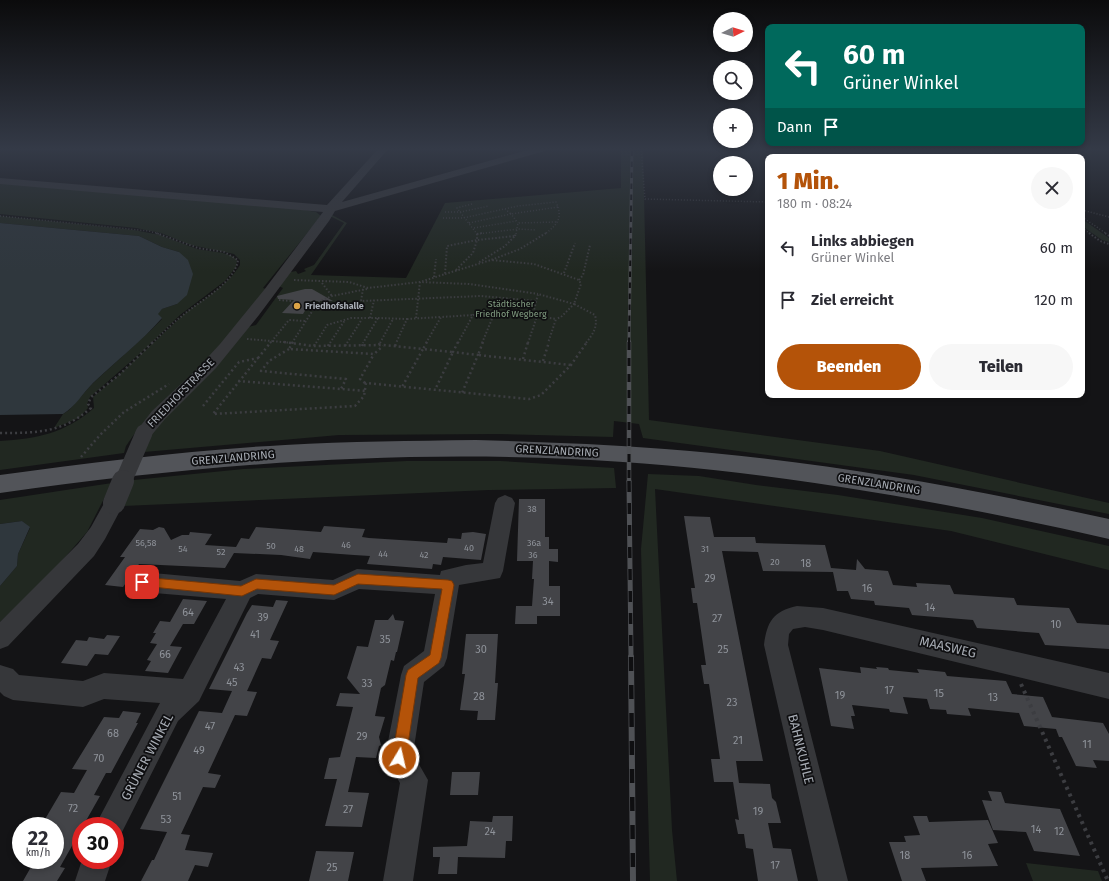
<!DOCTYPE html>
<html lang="de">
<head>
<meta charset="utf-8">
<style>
	body { margin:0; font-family:"Fira Sans",sans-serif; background:#f7f7f7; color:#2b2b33; height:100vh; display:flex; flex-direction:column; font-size:15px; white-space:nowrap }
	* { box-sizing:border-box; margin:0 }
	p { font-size:13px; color:#7c7c81 }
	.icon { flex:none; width:22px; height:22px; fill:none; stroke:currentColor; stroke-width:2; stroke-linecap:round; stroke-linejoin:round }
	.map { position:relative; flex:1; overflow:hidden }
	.side { position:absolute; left:765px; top:154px; width:320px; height:244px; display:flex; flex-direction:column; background:#fff; border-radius:8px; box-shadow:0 2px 6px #0003 }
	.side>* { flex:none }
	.guide { position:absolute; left:765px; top:24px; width:320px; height:122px; border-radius:8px; box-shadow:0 2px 6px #0003; background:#00695c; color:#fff; overflow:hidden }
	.needle { width:26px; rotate:85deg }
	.tools { position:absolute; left:713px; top:12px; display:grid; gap:8px }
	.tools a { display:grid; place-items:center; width:40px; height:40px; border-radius:50%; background:#fff; box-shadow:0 2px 6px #0003; font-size:20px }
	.speed { position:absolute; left:12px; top:817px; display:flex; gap:8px; font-size:20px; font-weight:700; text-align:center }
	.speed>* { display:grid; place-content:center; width:52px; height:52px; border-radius:50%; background:#fff; box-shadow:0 2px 6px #0003; line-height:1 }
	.speed small { font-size:10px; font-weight:400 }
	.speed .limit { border:6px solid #d22; background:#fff; color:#111 }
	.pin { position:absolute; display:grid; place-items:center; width:34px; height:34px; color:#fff; margin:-17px; border-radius:8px; box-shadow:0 2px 6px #0006 }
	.me { position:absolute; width:44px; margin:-22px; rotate:9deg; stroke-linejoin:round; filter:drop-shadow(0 0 3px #0008) }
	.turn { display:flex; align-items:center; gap:14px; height:84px; padding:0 12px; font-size:18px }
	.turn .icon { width:52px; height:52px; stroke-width:2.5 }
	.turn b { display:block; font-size:28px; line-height:34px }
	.then { display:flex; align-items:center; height:38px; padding:0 12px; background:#0003; gap:8px; font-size:15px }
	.round { display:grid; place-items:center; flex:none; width:42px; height:42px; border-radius:21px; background:#f7f7f7 }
	.overview { display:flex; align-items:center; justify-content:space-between; height:68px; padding:0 12px }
	h1 { font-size:24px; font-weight:800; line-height:30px; color:#b45309 }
	.button { display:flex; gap:8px; margin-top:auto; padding:8px 12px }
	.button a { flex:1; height:46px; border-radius:24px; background:#b45309; color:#fff; font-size:16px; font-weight:800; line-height:46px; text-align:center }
	.button a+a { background:#f7f7f7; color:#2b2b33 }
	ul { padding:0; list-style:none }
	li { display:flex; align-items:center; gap:12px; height:52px; padding:0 12px }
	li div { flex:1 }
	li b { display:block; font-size:15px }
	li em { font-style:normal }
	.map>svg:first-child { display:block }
	.green { fill:#212821 }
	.water { fill:#2f373d }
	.building { fill:#434448 }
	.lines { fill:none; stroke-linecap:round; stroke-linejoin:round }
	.path-far3 { stroke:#3c3d41; stroke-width:1.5; stroke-dasharray:1 2; stroke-linecap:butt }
	.path-far2 { stroke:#3c3d41; stroke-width:2; stroke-dasharray:1.5 2; stroke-linecap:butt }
	.path-far1 { stroke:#3c3d41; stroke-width:2.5; stroke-dasharray:2 3; stroke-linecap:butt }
	.path { stroke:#3c3d41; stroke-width:4; stroke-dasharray:3 4.5; stroke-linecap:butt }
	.minor { fill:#36373a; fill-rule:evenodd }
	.major { fill:#525459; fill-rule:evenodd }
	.rail-far3-casing { stroke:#4f5155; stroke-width:3 }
	.rail-far2-casing { stroke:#4f5155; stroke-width:4.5 }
	.rail-far1-casing { stroke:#4f5155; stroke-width:5 }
	.rail-casing { stroke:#4f5155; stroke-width:6 }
	.rail-far3 { stroke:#0f0f11; stroke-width:2; stroke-dasharray:5.5; stroke-linecap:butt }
	.rail-far2 { stroke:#0f0f11; stroke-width:3; stroke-dasharray:8; stroke-linecap:butt }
	.rail-far1 { stroke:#0f0f11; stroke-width:3.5; stroke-dasharray:11; stroke-linecap:butt }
	.rail { stroke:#0f0f11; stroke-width:4.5; stroke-dasharray:14; stroke-linecap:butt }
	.minor-bridge-far1 { stroke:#36373a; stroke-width:17 }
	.minor-bridge { stroke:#36373a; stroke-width:22 }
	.route { fill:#b45309; stroke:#753606 }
	.poi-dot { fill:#dca346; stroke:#0f0f11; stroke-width:1.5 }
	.labels { text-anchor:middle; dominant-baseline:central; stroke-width:3.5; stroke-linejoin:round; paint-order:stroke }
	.far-park-label { font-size:9px; fill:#819d81; stroke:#0f0f11 }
	.far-poi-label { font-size:9px; font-weight:bold; fill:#a7acb4; stroke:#0f0f11; text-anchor:start }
	.number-label { font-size:9px; fill:#8e9299 }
	.street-label { font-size:11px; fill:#a7acb4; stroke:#0f0f11 }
	.near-number-label { font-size:11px; fill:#8e9299 }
	.near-street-label { font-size:13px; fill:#a7acb4; stroke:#0f0f11 }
</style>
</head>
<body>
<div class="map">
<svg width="1109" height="881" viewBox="0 0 1109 881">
	<rect width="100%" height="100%" fill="#141416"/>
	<path class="green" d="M621,148H643L649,420L880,451L1109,503V514L914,475L643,438L639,424L614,421L613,437L496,434L339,435L144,452L152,432L244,328L256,325L283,288L276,285L285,273L296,271L298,274L306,271L304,269L314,265L344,223L330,216L332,215L347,223L311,275L406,278L445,203L621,188Z
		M0,183L300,209L316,212L321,216L263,288L266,289L211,359L135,433L126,446L124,453L0,470V441C37,439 65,433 94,408L93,397C124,372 151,344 181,317C201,299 225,289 240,265V260L234,254L191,245L161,233L136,228L0,214Z
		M0,216L134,230L160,235L197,249L223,253L232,256L237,260L236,267L225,281L180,315L144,350L90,397L87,404L88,408L79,418L54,428L63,414L69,410L92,384L150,331L162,319L157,314L162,309L177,304L179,252L162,247L139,236L0,223Z
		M1082,219L1109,238V242L1102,240L1082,226Z
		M407,461H500L614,468L616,488L489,490L123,506L134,480L244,469Z
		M648,474L699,476L756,485L838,495L982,518L1109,546V570L951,531L655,489L672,830L677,881H650L641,549Z
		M112,483L87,532L47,578L0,622V586L17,566L18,554L30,528L22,521L0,524V500Z
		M1026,863L1098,871L1102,881H1033Z"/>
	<path class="water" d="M0,223L139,236L162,247L179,252L188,260L193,274L187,295L177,304L162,309L158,314L162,318C141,342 116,361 93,383C83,393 75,407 63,414L0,415Z
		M22,521L30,527L18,554L17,566L0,586V524Z"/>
	<path class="building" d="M305,289H312L333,301H311L303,314L282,313L294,300L278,299L277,296Z
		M519,499H545V537H549V549H558V562L549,561V586H560V616H537V624H515L516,606H532L534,579H532L533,561H517Z
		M684,516L710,517L714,537H755L756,543L825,545L831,568L856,570L857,559L865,569L888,571L893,585L917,587L916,583L950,585L954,594L1014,598L1017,605L1069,608L1077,623L1109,625V649L1045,645L1039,633L977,628L973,620L912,615L909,608L875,605L874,601L851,599L848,591H837L833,572L763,571L758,552L722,551L763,761H736L739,783L770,784L772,798L776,802L781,823H768L773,848L791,849L798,881H758L753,849L746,848L744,834H738L735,819L739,820L733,782H714L711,759H720L709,684H704L701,665H706L697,603H693L691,588H695Z
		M324,526L365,529L362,537L369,538L447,543L448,538L461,539L462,533L473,532L486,534L481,560L443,557L441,565L433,564L432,569L367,564L370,556L354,555L313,552L310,559L281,555L234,553L225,568L139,564L123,587L105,585L125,557H120L140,529L153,530L159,527L164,528L171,540L182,535H189L190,532L212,534L205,545L236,547L241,538L249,539L256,527L321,532Z
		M183,599L207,601L194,624H183L170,646L182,647L168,673L145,671L151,661L147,660L157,644L150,643L156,633H153L160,621L170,622Z
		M276,600L288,601L270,640L279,641L271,659L262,658L247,691L257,692L247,716L235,715L208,773L221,775L215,788L203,787L181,834L190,835L185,850L213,853L208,867L195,865L188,881H141L152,860H154L167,832L140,829L199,711L222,713L232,691L209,689L247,613L252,605L273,607Z
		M393,614L395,620L404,621L397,652H396L394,661L391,660L385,685L381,688L375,716L385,717L379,737L381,745L379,746L376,758L356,757L348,792L369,793L362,827L325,826L337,779H324L329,758L340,757L353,707L336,706L340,693L360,694L347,678L357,646L368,647L375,620H388Z
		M466,634H498L495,683H498L495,720H477L478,711L460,710L465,674H462Z
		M107,635L120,636L108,655L95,654L87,666L61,663L76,640L87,641L89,637L104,639Z
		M860,667L877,669L876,667L888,668L889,670L919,673L917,669L945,672L947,676L1006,681L1012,694L1043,697L1052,717L1103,723L1109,734V761L1093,760L1097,768L1076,766L1062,737H1059L1056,729L1024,726L1019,713L968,708L971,716L947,714L946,710L930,709L927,699L903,697L908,714L890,712L889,709L852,705L855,716H851L854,729L831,726L819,668L861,673Z
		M123,711L141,713L136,723H138L111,773H106L94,795L100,796L83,826H81V830L60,867L65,868L57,881H23L35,860H55V826H41L61,792L74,793L87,770L72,769L104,717L119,718Z
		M452,772H480L478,795H450Z
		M988,791L1001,792L1005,803L1060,809L1080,856L1034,851L1026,832L993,830L982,800L992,801Z
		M493,816H513L512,841H506L505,858L458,857L457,874H438L440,857H433V847L467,846L470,821L492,822Z
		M913,816H927L929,822L988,820L998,843L988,844L998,866L921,868L926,881H902L889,842H906L904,836L920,835Z
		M316,851L354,852L348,881H309Z"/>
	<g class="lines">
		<path class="path-far3" d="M641,148L645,199L768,202
			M986,148L998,157
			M472,204L457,208L477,234
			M505,209L511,214L558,207
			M1082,210L1109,217
			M445,212H460L489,206
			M0,216L149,231L159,234
			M1082,217L1107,234
			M443,218H463L518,206L556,202C563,218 558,224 545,234
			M469,223L511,214L518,223
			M474,228L516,221
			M1082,228L1091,234
			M477,234L518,229L536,230
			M516,234L518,223L556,222"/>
		<path class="path-far2" d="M546,233L520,249L491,260L534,264L579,280L581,284L574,304L595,315C598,327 593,334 586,343
			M1089,233L1100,241L1109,244
			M1105,233L1109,236
			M477,234L482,233
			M515,236L516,233
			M456,270L473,253L477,240L515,236L505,246L478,263
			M564,273L575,243
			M445,274L491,260
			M434,277L436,259
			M294,280L349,282L368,288L420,282L445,274L447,246L477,240V233
			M579,280L583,275L590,245
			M322,283L332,296
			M363,289L361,301L481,296L536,301
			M279,300L291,301
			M530,315L534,310L538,294L574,304L561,317L556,319
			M370,318L374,300
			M378,318L407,319L396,343
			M416,318L420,282L469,284L538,294
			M407,319L440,317
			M247,339L272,341L289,320L306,321
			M152,343C162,334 171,324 182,316C199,301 235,283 238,260L224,252L198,248L156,233
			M270,343L272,341L292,343
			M292,343L318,302L332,296L367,289
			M316,343L327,325L351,318H378L363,343
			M330,343L345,320
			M347,343L362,319
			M380,343L393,319
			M426,343L441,317L473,315
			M458,343L473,315L494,314
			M482,343L494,314L530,315L556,319L548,343
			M528,343L537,316"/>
		<path class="path-far1" d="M284,342L313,346L383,345L423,349L402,387
			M293,342L289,349L374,354L383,346
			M427,342L423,349L453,352L435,390
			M458,342L453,352L478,355L462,393
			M483,342L478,355L571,365
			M379,345L380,342
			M314,346L316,342
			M328,346L330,342
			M345,346L347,342
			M362,346L364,342
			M395,346L397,342
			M289,349L269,361L261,371L346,379L341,389
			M258,358L271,342
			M523,359L528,342
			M543,361L549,342
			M238,381L367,391
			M365,383L360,379L374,354
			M203,406L239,362L258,358L213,414L355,406L364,396L366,383L529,399L541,395L571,365L587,342
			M0,433C37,433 62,433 91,408L88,404L91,397L119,375L153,342
			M81,457L100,435L124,412L169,384"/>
		<path class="path" d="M1021,684L1108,881"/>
		<path class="minor" d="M379,148H389L342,202L535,148H550L548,150L335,211L329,221L259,315L216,368L165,419L150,437L144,439L138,437L135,433L152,411L196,370L220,344L264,290L323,212L0,184V178L327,205Z
			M114,495L121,498L124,503L105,539L94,556L8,646L0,649V622L78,544L91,527L107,498Z
			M505,495L512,498L515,503L503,571L500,578L459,585L447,658L444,666L424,682L413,754L428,780L413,881H383L400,783L385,757L401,675L404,666L424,651L435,594L359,589L334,600L258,594L250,598L199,701L178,721L120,836L115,839V826H95L160,703L104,699L83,707L13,700L4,696L0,692V665L13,669L19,675L83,681L104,673L183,679L226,599L142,592L134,589L131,582L134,575L142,572L240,581L256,574L333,580L357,569L440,575L441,571L466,565L483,563L495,503L498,498Z
			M797,606L823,608L1109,673V699L823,630L805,627L793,629L789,634L788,645L848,881H818L764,645C767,622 773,611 797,606Z
			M82,860H112L105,881H75Z"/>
		<path class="major" d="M476,440C539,442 602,444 665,449C815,460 963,487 1109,519V539C932,499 753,467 571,459C379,450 189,466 0,493V475C95,462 190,450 285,445C349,441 412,441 476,440Z"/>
		<g class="rail-far3-casing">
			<path id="rail-far3" d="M629,343L632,148"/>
		</g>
		<g class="rail-far2-casing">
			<path id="rail-far2" d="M629,342V482"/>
		</g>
		<g class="rail-far1-casing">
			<path id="rail-far1" d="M629,481L631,658"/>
		</g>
		<g class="rail-casing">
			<path id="rail" d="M631,657L633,881"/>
		</g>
		<use href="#rail-far3" class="rail-far3"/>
		<use href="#rail-far2" class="rail-far2"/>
		<use href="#rail-far1" class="rail-far1"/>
		<use href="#rail" class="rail"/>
		<path class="minor-bridge-far1" d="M123,482L144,433"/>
		<path class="minor-bridge" d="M114,503L123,481"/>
	</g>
	<linearGradient id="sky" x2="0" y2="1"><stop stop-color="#0b0b0c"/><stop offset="0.55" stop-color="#343a47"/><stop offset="1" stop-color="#343a47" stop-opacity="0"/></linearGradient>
	<rect width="1109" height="271" fill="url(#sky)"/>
	<path class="route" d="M358,574L448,580L452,581L454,585L441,658L439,663L418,678L406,758L404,762L399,764L394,762L392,758L406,675L408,670L430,655L442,589L358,584L334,595L257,589L242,596L142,586L138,585L137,582L138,578L142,577L241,586L256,579L334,585Z"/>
	<circle class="poi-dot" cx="297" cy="306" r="4"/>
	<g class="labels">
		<g class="far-park-label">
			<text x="511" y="304">Städtischer<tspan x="511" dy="10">Friedhof Wegberg</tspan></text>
		</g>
		<g class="far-poi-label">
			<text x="305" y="306">Friedhofshalle</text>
		</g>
		<g class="number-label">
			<text x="532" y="509">38</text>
			<text x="146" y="543">56,58</text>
			<text x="534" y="543">36a</text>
			<text x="346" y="545">46</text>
			<text x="271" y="546">50</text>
			<text x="469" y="548">40</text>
			<text x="183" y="549">54</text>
			<text x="299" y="549">48</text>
			<text x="705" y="549">31</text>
			<text x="221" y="552">52</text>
			<text x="383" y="554">44</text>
			<text x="424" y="555">42</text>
			<text x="533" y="555">36</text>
			<text x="775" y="562">20</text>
		</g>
		<g class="street-label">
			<text transform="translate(181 393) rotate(-46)">FRIEDHOFSTRASSE</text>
			<text transform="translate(557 451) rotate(3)">GRENZLANDRING</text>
			<text transform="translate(233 458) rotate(-5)">GRENZLANDRING</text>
			<text transform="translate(879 484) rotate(9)">GRENZLANDRING</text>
		</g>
		<g class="near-number-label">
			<text x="806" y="563">18</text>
			<text x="710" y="578">29</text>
			<text x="867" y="588">16</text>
			<text x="548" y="601">34</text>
			<text x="930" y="607">14</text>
			<text x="188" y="612">64</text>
			<text x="263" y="617">39</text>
			<text x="717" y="618">27</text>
			<text x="1056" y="624">10</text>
			<text x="255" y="634">41</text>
			<text x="385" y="639">35</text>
			<text x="481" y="649">30</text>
			<text x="723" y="649">25</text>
			<text x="165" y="654">66</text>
			<text x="239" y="667">43</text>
			<text x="232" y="682">45</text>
			<text x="367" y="683">33</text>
			<text x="889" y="690">17</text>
			<text x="939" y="693">15</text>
			<text x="840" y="695">19</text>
			<text x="479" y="696">28</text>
			<text x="993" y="697">13</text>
			<text x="732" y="702">23</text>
			<text x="210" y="726">47</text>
			<text x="113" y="733">68</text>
			<text x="362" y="736">29</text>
			<text x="738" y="740">21</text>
			<text x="1087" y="744">11</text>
			<text x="199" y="750">49</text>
			<text x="99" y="758">70</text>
			<text x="177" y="796">51</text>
			<text x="73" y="808">72</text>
			<text x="348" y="809">27</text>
			<text x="758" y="811">19</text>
			<text x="166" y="819">53</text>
			<text x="1036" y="829">14</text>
			<text x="490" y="831">24</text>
			<text x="1059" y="831">12</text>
			<text x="905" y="855">18</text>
			<text x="967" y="855">16</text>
			<text x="775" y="865">17</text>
			<text x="332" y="867">25</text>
		</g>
		<g class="near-street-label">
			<text transform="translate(948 647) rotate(13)">MAASWEG</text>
			<text transform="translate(801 749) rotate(76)">BAHNKUHLE</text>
			<text transform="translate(147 757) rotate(-62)">GRÜNER WINKEL</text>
		</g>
	</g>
</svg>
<div class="tools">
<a><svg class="needle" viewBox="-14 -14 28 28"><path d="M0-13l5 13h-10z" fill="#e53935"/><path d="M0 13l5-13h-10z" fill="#7c7c81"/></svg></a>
<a><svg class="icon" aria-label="search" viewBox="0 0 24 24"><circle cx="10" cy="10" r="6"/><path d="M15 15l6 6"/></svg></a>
<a>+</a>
<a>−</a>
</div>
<div class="speed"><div>22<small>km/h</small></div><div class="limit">30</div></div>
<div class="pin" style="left:142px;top:582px;background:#d93025"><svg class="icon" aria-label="arrive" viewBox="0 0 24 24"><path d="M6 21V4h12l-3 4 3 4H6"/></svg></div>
<svg class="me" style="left:399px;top:758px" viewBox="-20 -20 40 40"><circle r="17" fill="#b45309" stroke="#fff" stroke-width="3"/><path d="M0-11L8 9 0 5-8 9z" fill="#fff"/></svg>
<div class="guide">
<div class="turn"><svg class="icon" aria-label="left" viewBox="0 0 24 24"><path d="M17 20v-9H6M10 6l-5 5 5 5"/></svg><div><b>60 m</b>Grüner Winkel</div></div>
<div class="then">Dann<svg class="icon" aria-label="arrive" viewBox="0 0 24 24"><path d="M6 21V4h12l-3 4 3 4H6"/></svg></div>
</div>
<section class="side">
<div class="overview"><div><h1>1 Min.</h1><p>180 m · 08:24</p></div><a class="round"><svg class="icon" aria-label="close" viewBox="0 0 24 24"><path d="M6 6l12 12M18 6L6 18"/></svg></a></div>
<ul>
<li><svg class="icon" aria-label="left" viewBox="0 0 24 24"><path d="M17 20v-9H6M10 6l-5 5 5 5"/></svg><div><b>Links abbiegen</b><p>Grüner Winkel</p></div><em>60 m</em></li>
<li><svg class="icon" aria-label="arrive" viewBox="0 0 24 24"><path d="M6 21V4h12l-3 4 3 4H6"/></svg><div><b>Ziel erreicht</b></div><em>120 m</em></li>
</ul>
<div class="button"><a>Beenden</a><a>Teilen</a></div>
</section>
</div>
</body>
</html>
